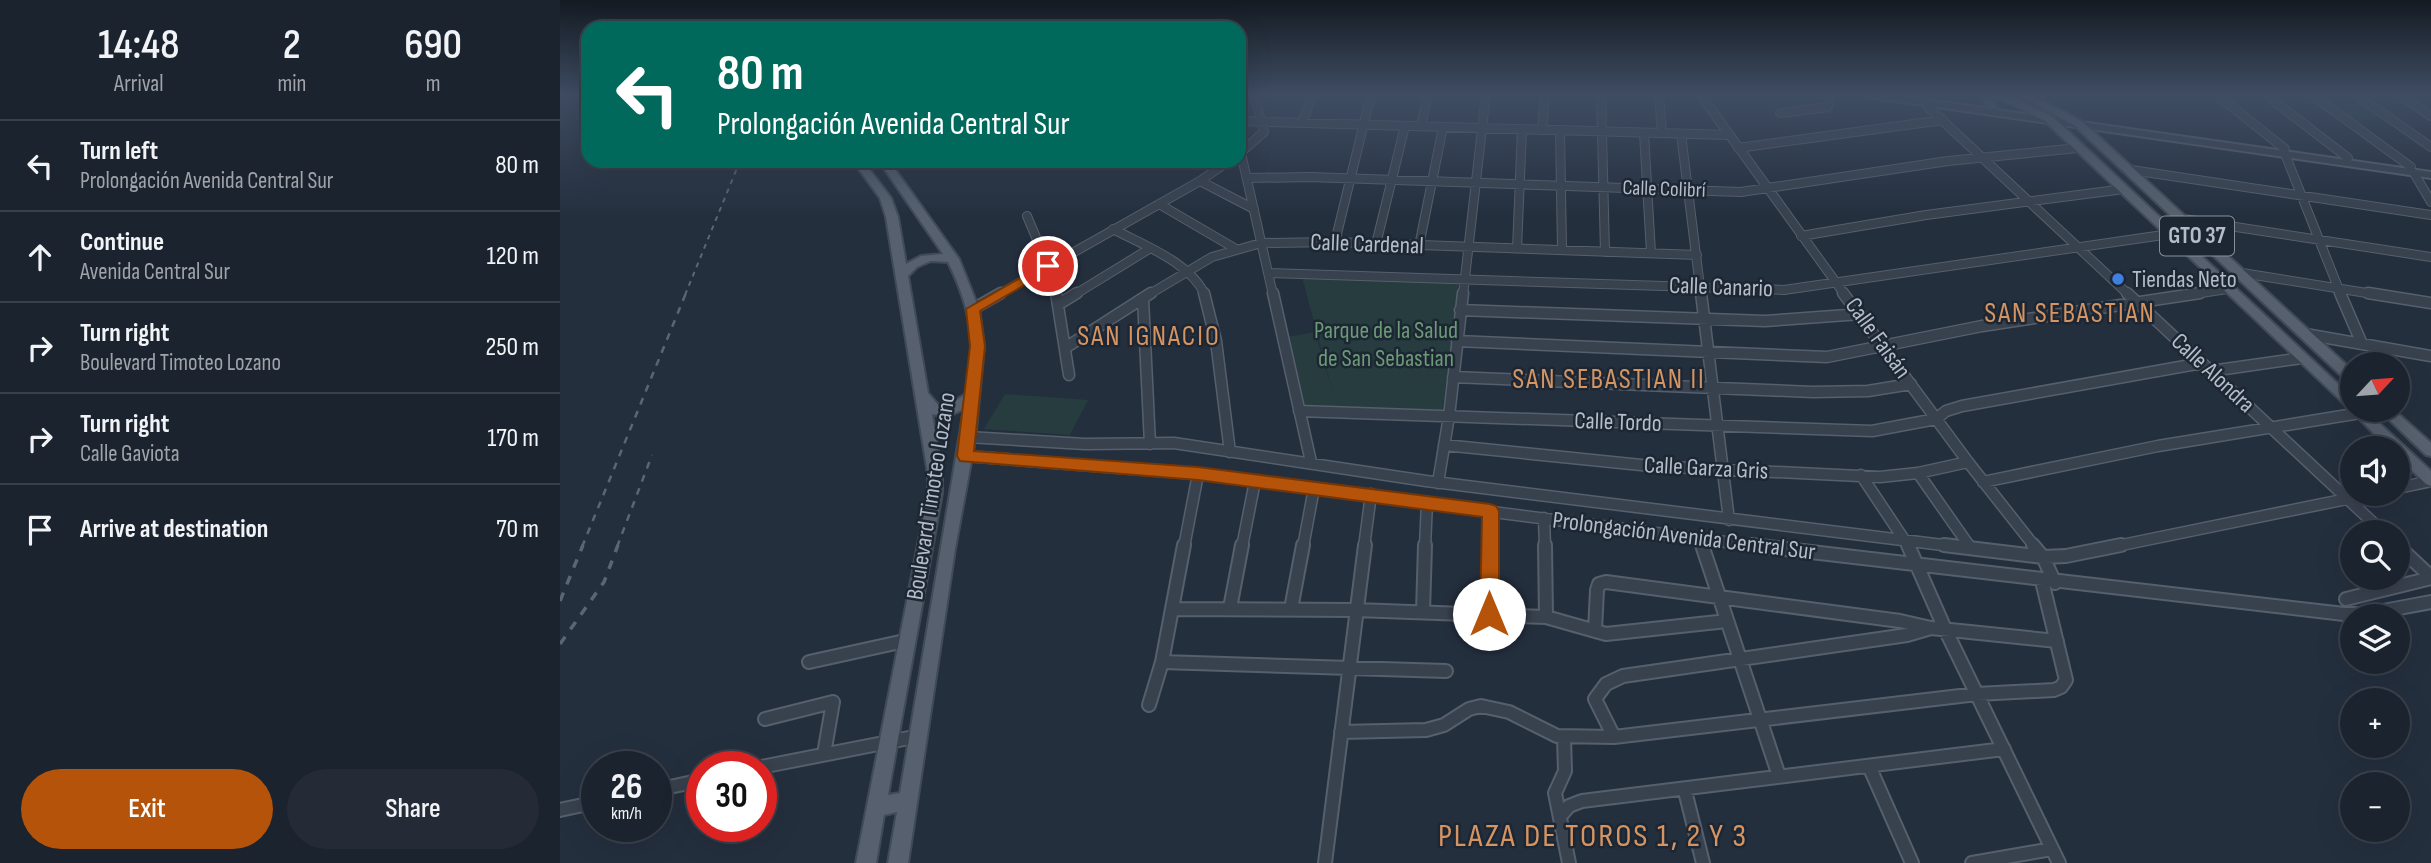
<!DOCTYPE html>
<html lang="en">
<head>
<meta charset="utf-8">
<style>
	body { margin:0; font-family:"Sofia Sans Condensed",sans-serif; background:#242b36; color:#f1f3f6; height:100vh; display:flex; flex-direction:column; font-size:26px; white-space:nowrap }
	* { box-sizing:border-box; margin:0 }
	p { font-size:23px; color:#a0a4aa }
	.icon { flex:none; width:38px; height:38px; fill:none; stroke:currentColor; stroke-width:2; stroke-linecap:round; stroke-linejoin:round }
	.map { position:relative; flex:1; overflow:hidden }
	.details { display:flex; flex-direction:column; background:#1b232e; width:560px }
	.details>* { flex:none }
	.hud { position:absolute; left:21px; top:21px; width:665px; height:147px; border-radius:21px; box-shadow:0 7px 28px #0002,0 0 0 2px #39404a; background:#00695c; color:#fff; overflow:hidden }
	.needle { width:46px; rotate:64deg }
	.controls { position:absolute; left:1780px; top:352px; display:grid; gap:14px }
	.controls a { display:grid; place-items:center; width:70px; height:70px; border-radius:50%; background:#1b232e; box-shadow:0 7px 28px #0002,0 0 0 2px #39404a; font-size:35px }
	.speed { position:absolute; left:21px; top:751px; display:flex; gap:14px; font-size:35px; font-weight:700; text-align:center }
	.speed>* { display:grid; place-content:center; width:91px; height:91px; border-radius:50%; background:#1b232e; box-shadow:0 7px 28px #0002,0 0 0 2px #39404a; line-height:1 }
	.speed small { font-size:18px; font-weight:400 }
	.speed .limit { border:10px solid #d22; background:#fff; color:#111 }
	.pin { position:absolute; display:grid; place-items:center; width:60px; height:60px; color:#fff; margin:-30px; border:4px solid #fff; border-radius:50%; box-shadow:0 2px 7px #0007 }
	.me { position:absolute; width:77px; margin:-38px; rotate:0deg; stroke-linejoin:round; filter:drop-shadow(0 0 5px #0008) }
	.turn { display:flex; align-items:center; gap:24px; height:147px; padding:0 21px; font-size:32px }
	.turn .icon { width:91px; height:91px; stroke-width:2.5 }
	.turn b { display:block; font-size:49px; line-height:60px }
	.eta { display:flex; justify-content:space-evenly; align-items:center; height:119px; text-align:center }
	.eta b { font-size:42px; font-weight:600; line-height:49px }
	.button { display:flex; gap:14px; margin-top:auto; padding:14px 21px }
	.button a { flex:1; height:80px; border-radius:42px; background:#b45309; color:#fff; font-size:28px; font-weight:600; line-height:80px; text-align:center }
	.button a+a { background:#242b36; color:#f1f3f6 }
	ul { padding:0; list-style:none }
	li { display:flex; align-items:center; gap:21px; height:91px; padding:0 21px; border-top:2px solid #39404a }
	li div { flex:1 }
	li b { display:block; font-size:26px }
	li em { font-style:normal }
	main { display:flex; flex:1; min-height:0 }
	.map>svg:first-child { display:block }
	.green { fill:#263c3f }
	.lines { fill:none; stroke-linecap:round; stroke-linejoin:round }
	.minor-far2-casing { stroke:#565f6c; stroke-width:10 }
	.minor-far1-casing { stroke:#565f6c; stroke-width:13 }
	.minor-casing { stroke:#565f6c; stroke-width:16 }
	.tertiary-casing { stroke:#565f6c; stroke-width:4 }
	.primary-casing { stroke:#414a57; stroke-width:4 }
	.minor-far2 { stroke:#38414e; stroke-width:8 }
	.minor-far1 { stroke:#38414e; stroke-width:10 }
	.minor { stroke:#38414e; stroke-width:12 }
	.tertiary { fill:#38414e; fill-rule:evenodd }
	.primary { fill:#56606e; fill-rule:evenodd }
	.rail-far2 { stroke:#5a6575; stroke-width:2; stroke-dasharray:5 5; stroke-linecap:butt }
	.rail-far1 { stroke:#5a6575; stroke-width:2.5; stroke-dasharray:7 7; stroke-linecap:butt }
	.rail { stroke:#5a6575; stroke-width:3.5; stroke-dasharray:9 9; stroke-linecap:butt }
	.route { fill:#b45309; stroke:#753606; stroke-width:2 }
	.shop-dot { fill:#3f7fe0; stroke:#1d2633; stroke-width:2.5 }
	.labels { text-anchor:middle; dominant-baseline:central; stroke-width:5; stroke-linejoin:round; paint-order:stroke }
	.far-street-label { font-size:21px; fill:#b4bcc9; stroke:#1d2633 }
	.shield { fill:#1d2633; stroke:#878f9c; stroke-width:2 }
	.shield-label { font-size:23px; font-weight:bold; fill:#b4bcc9 }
	.street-label { font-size:24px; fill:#b4bcc9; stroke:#1d2633 }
	.poi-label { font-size:24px; fill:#b4bcc9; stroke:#1d2633; text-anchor:start }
	.park-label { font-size:24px; fill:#6b9a76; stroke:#1d2633 }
	.quarter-label { font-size:28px; letter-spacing:2px; fill:#d59563; stroke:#1d2633 }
	.near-quarter-label { font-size:33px; letter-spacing:2px; fill:#d59563; stroke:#1d2633 }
</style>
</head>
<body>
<main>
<section class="details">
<div class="eta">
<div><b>14:48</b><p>Arrival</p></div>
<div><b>2</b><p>min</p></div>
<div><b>690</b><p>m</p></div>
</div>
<ul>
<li><svg class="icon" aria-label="left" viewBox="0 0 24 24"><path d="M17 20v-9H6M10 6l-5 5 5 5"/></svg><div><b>Turn left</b><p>Prolongación Avenida Central Sur</p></div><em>80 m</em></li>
<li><svg class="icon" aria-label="ahead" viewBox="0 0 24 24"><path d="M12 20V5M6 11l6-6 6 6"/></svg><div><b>Continue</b><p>Avenida Central Sur</p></div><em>120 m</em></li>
<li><svg class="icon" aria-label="right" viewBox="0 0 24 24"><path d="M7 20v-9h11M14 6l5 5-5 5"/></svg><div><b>Turn right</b><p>Boulevard Timoteo Lozano</p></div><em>250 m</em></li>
<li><svg class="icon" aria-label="right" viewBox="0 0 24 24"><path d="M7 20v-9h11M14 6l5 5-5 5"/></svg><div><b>Turn right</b><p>Calle Gaviota</p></div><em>170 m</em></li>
<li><svg class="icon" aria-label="arrive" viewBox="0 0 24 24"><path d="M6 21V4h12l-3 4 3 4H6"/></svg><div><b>Arrive at destination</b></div><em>70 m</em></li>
</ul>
<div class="button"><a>Exit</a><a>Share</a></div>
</section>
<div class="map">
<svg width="1871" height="863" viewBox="0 0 1871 863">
	<rect width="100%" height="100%" fill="#242f3e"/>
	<path class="green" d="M1804,104L1826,119L1796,121L1772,105Z
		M742,277L901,280L882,411L746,409L727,337L755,332L773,393Z
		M445,394L528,400L510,435L424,429Z"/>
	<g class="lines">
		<g class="minor-far2-casing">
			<path id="minor-far2" d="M1041,94L1045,252
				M1099,94L1102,133
				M1140,94L1285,295
				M1656,94L1725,149
				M1705,94L1788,158
				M1751,94L1851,167
				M1795,94L1871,147
				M1838,94L1871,116
				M1364,98L1369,108L1569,295
				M1220,113L1268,107L1271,94
				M679,121L1170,135
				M742,123L753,94
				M861,126L868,94
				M982,130L985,94
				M1000,130L1002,250
				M1084,133L1091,253
				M1121,134L1141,295
				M1178,148L1383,120
				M681,153L713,295
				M679,154L704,132L694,94
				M1725,154L1781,295
				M1565,169L1871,215
				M1854,173L1871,202
				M687,178L750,177L1181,192L1388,161L1518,148
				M640,181L694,209
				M599,204L676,249
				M467,216L488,266L496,295
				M1617,218L1871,257
				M553,229C583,245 630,262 645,295
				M1241,236L1366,215L1564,189
				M775,242L811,94
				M816,244L845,126
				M859,246L883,127
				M957,249L962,129
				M1676,272L1819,295
				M708,273L1224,290L1610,234
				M438,295L640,181L669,161
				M514,295L589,249
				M588,295L652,257L701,243L775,242L1137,255
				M903,295L926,94
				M1628,295L1667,289"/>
		</g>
		<g class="minor-far1-casing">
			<path id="minor-far1" d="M496,293L509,375
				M644,293L656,341L670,452
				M713,293L751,462
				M1141,293L1169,520
				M1283,293L1408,462L1475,547
				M1567,293L1823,532
				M1780,293L1802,344
				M1808,293L1871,303
				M583,299L590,444
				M499,304L517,293
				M413,309L441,293
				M900,310L1205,321L1301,314
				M1745,334L1871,356
				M897,341L1267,357L1422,326L1640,293
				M505,348L591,293
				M1651,371L1742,358
				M893,377L1253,392L1308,391L1351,384
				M739,411L1312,431L1376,419L1386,411L1402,406L1642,363
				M408,437L525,444L614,443L866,481L1399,547
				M884,445L1091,466L1320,477L1358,473L1408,462
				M405,456L638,474L1205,547
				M1358,473L1410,547
				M1301,475L1349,547
				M1423,482L1598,446L1800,413
				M878,483L889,416L903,293
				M1838,488L1871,481
				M984,518L985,547
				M1140,539L1143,547
				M624,547L638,474
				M682,547L695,481
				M743,547L754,488
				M804,547L811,494
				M865,547L867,502
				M930,547V511
				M1552,547L1811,494"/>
		</g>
		<g class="minor-casing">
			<path id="minor" d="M985,545L986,617
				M1142,545L1219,776
				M1191,545L1784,614H1807L1871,602
				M1348,545L1385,629L1499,863
				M1384,545L1483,557L1506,556L1561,545
				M1473,545L1483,557L1495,583
				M1838,546L1871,577
				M1786,599L1871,578
				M670,608L682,545
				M612,609L796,610L986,617L1046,634L1167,621
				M731,609L743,545
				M863,612L865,545
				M929,614L930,545
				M1035,630L1037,590L1039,584L1046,582L1340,621L1371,628L1497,641
				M249,662L349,640
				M602,662L886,671
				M589,705L602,662L624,545
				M205,719L273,702L264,754
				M781,732L866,730L884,725L909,709L921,706L949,712L997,736L1054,737L1035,699L1046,684L1063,676L1347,635L1371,628
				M1054,737L1417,694L1494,690L1501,687L1506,680L1482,581
				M1004,738L1005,771L995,793L1009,863
				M1309,766L1352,863
				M201,767L359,736
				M96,790L142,780
				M1125,791L1143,863
				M0,810L37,802
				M1003,813L1009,806L1022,801L1444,749
				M765,863L805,545
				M1412,863L1492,849"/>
		</g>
		<g class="tertiary-casing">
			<path id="tertiary" d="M1303,94H1325L1871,172V178L1307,97Z
				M1474,94H1482L1483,104H1477Z"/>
		</g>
		<g class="primary-casing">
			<path id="primary" d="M1433,94H1446L1493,117L1792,397V410H1805L1871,471V486L1866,484L1838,457V448H1828L1790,409L1485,121L1443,100L1432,101L1437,107L1429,109L1420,98Z
				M1458,94H1470L1523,122L1792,370V383L1787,381L1515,126Z
				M293,161H303L331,198L338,217L346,264L361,256L383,254L319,161H329L399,259L419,309L424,346L415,440L395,549L348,863H328L337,812L324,815L316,863H296L368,493V474L326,217L320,198ZM371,261L388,262C401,288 411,316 411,345C412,361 408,379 406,394L387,406H379L368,393L348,276L357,267ZM404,409L340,793L328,795L382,493V474L372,414L386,417Z
				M1819,410H1834L1871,443V456L1866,455Z"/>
		</g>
		<use href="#minor-far2" class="minor-far2"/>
		<use href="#minor-far1" class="minor-far1"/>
		<use href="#minor" class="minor"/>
		<use href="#tertiary" class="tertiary"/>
		<use href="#primary" class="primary"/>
		<path class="rail-far2" d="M125,295L180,161"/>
		<path class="rail-far1" d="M22,547L126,293
			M57,547L92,455"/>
		<path class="rail" d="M0,601L23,545
			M0,644L44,582L58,545"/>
	</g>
	<linearGradient id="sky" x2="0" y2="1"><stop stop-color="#141a22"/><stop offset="0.44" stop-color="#3f4d63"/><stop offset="1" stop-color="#3f4d63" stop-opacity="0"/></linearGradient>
	<rect width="1871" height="215" fill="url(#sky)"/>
	<path class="route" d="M488,262L492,263V269L420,311L425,346L414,451L638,467L930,504L936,506L939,511V614L936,619L929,622L923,619L920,614L922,517L638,480L400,461L397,456L410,346L406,309Z"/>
	<circle class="shop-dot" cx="1558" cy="279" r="7"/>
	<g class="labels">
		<g class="far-street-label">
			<text transform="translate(1104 189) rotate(2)">Calle Colibrí</text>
		</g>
		<rect class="shield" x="1600" y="216.5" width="74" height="39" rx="5"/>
		<g class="shield-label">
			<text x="1637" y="236">GTO 37</text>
		</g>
		<g class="street-label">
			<text transform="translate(807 244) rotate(2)">Calle Cardenal</text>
			<text transform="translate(1161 287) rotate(2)">Calle Canario</text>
			<text transform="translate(1318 338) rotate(54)">Calle Faisán</text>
			<text transform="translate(1653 373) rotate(43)">Calle Alondra</text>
			<text transform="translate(1058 422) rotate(2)">Calle Tordo</text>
			<text transform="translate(1146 468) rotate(3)">Calle Garza Gris</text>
			<text transform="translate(371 496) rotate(-81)">Boulevard Timoteo Lozano</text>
			<text transform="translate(1124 536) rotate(7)">Prolongación Avenida Central Sur</text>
		</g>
		<g class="poi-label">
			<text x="1572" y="279">Tiendas Neto</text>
		</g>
		<g class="park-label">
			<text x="826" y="330">Parque de la Salud<tspan x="826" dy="28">de San Sebastian</tspan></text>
		</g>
		<g class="quarter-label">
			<text x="1510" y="313">SAN SEBASTIAN</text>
			<text x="589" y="336">SAN IGNACIO</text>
			<text x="1049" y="379">SAN SEBASTIAN II</text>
		</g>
		<g class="near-quarter-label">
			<text x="1033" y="836">PLAZA DE TOROS 1, 2 Y 3</text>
		</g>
	</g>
</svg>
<div class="controls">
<a><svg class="needle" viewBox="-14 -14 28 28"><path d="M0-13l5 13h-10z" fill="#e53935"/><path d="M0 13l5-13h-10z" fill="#a0a4aa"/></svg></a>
<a><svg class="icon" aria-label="sound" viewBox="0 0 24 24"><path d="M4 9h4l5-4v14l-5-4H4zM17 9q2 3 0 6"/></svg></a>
<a><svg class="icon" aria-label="search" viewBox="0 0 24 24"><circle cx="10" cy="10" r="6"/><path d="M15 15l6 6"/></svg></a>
<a><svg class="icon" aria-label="layers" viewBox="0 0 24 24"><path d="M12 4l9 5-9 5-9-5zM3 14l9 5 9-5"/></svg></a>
<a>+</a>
<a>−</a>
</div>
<div class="speed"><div>26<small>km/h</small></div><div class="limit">30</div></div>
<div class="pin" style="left:488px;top:266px;background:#d93025"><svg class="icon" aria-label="arrive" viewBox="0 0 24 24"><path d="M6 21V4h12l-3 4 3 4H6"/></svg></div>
<svg class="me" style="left:929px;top:614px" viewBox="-20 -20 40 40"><circle r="19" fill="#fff"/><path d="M0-13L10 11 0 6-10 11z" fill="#b45309"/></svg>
<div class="hud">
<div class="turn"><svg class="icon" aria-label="left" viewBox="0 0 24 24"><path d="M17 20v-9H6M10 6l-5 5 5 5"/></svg><div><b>80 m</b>Prolongación Avenida Central Sur</div></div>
</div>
</div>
</main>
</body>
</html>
